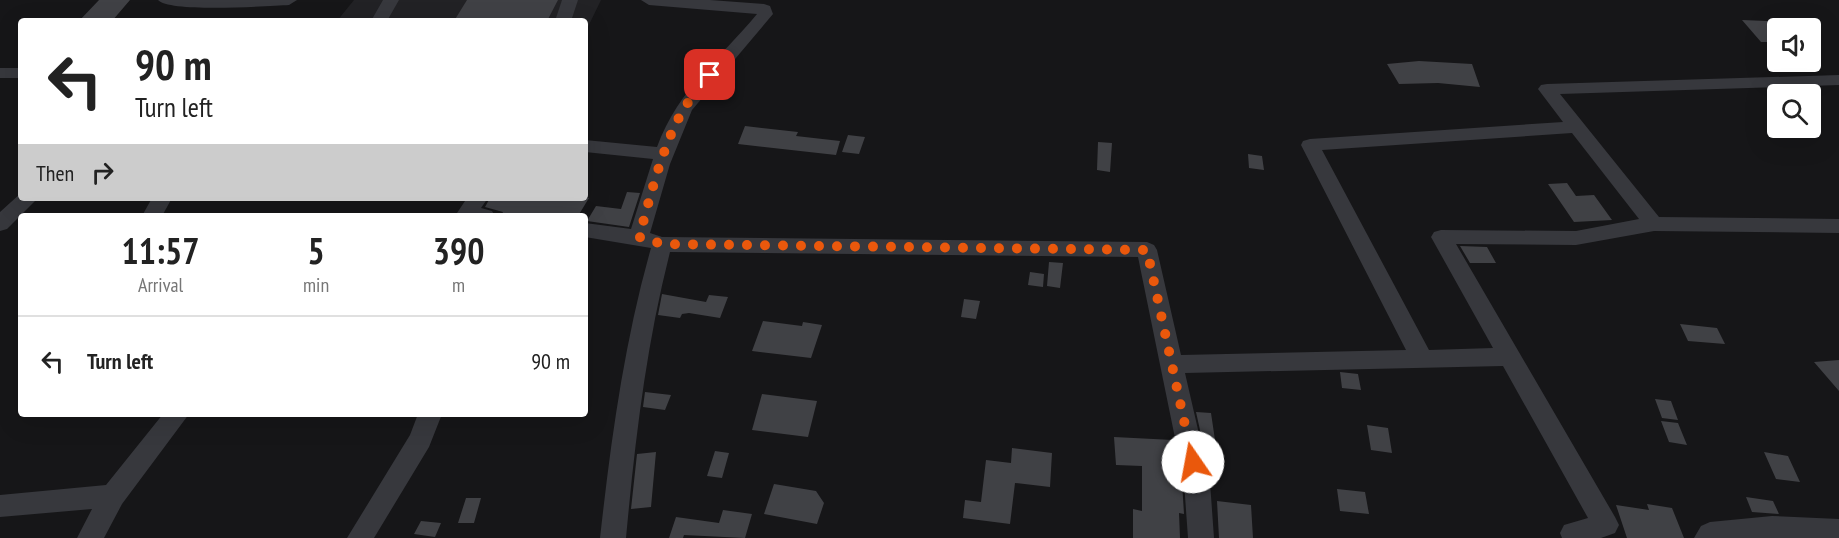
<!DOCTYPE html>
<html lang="en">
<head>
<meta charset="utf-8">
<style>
	body { margin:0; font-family:"PT Sans Narrow",sans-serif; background:#f2f2f2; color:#222; height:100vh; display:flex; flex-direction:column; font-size:22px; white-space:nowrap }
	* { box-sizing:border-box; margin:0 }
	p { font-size:20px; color:#767676 }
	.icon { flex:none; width:33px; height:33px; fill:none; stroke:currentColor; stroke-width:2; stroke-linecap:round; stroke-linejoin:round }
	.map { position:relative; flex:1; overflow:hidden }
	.sheet { position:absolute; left:18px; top:213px; width:570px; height:204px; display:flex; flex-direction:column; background:#fff; border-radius:6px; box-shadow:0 6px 24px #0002 }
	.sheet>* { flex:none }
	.guide { position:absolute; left:18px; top:18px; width:570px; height:183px; border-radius:6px; box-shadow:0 6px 24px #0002; background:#fff; color:#222; overflow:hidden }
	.tools { position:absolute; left:1767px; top:18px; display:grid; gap:12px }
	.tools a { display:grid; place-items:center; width:54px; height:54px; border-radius:6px; background:#fff; box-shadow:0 6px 24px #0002; font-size:30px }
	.pin { position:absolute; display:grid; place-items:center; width:51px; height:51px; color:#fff; margin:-26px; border-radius:12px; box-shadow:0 3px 9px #0006 }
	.me { position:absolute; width:66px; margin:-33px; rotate:348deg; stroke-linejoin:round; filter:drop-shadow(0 0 4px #0008) }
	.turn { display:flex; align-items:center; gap:21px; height:126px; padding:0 18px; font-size:27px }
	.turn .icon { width:78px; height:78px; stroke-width:2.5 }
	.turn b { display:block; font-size:42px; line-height:51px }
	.then { display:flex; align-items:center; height:57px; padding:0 18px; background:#0003; gap:12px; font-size:22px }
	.eta { display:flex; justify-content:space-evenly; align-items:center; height:102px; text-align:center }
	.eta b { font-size:36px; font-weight:700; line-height:42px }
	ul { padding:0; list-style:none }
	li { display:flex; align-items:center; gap:18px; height:90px; padding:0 18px; border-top:2px solid #e0e0e0 }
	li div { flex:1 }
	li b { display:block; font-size:22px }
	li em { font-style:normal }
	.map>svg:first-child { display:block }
	.built { fill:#222225 }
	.building { fill:#404145 }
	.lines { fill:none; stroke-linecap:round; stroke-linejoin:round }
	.minor { fill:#37383d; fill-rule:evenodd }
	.route { stroke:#ea580c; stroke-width:10; stroke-dasharray:0 18 }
</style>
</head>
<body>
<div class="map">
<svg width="1839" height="538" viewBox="0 0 1839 538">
	<rect width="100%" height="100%" fill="#161618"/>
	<path class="built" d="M354,0H601L585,33V21H337Z"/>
	<path class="building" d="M99,0H130L112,21H79Z
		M467,0H558L547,21H454Z
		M1742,20L1767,21L1778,32V42H1761Z
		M1419,61L1472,64L1480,87L1438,83L1399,84L1387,64Z
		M745,126L798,132L796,136L840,141L836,155L738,144Z
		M848,135L865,137L859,154L842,152Z
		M1098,142L1112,143L1110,172L1097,170Z
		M1248,154L1262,156L1264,170L1249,168Z
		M1567,183L1576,196L1594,195L1612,220L1574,222L1548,184Z
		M627,192L640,193L629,227L587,221L596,206L621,209Z
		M490,198L511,200L589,198L578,216L502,214L503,212L485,207Z
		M1460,246L1487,247L1496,263H1470Z
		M1049,262L1063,263L1060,288L1047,286Z
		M1030,272L1044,274L1043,287L1028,285Z
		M662,294L706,302L709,295L728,297L720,318L689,313L682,314L680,318L658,315Z
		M964,299L980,301L976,319L961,317Z
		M763,321L802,326L803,322L822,325L811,358L752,351Z
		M1680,324L1717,328L1725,344L1688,341Z
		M1839,360V391L1814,362Z
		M1340,372L1358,374L1361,390L1342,388Z
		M645,392L671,395L665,410L643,407Z
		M762,394L817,401L808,437L752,430Z
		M1655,399L1671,401L1678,420L1662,418Z
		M1196,412L1211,413L1215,440L1202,439Z
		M1661,421L1678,423L1687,445L1669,442Z
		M1367,425L1388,428L1392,453L1371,450Z
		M1114,437L1173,440L1182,482L1184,514L1179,513L1180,538H1133V509L1142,511V466L1116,465Z
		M1012,448L1052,453L1050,487L1015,483L1010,524L963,518L965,500L981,502L986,460L1011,463Z
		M715,451L729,453L722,478L707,476Z
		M656,452L651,507L631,509L637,454Z
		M1764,452L1788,456L1800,482L1776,479Z
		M774,484L816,491L824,503L817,524L764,514Z
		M1337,489L1365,492L1369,514L1340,511Z
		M1746,497L1773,501L1779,514L1752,512Z
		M466,498H481L474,523H458Z
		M1217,501L1251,505L1253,538H1219Z
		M1647,504L1672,508L1684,538H1627L1616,505L1649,510Z
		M723,510L752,514L745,538L684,535L683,538H669L676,517L719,523Z
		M421,521L441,523L435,537L414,534Z"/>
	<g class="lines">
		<path class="minor" d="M158,0H297L289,5C268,6 169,13 158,0Z
			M383,0H399L387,21H371Z
			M562,0H578L571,21H555Z
			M641,0H710L764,4L770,6L773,14L692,110L670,164L650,233L662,237L1147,242L1154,245L1157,250L1181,355L1406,350L1301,145L1303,141L1310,139L1563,122L1538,89L1541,85L1547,84L1839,75V85L1560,94L1659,217L1839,219V233L1654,231L1576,245L1456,244L1615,517L1619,525L1615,533L1601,538H1562L1560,533L1564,525L1588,518L1503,366L1185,373L1210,482L1214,538H1188L1184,482L1138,257L670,252C646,346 635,441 626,538H600C611,440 624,343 651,248L585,237V223L631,229L653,159L585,152V140L657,147C679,88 719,60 757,14L649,5ZM1572,133L1639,219L1576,231L1441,230L1434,232L1431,237L1493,348L1429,350L1322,150Z
			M0,68H21V78H0Z
			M21,193V198H38L7,229L0,231V212Z
			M152,198H172L162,216H142Z
			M467,198H488L481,208L492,211L495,216H459L457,213Z
			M163,414H189L122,504L104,538H77L92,509L0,517V495L106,485Z
			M418,414H442L429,447L374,538H347L410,435Z
			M1772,516L1839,519V538H1694L1701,526L1710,522Z"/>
	</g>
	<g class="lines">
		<path class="route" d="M710,75C704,82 697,89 692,97C665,132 651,195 639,237L662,244L1147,250L1193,462"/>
	</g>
</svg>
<div class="tools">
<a><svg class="icon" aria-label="sound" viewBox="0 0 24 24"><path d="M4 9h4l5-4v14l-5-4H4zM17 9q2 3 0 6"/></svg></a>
<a><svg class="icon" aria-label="search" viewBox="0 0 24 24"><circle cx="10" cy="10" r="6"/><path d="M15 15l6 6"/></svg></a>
</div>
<div class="pin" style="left:710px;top:75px;background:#d93025"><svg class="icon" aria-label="arrive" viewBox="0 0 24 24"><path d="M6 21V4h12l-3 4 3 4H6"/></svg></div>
<svg class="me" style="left:1193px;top:462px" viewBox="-20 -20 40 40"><circle r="19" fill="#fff"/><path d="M0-13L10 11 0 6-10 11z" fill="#ea580c"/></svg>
<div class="guide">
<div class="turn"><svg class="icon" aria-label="left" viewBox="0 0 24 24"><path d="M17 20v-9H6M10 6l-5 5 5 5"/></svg><div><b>90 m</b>Turn left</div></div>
<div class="then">Then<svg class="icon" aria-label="right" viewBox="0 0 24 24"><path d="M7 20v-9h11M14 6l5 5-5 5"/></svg></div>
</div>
<section class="sheet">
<div class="eta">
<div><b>11:57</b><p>Arrival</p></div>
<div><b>5</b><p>min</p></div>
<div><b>390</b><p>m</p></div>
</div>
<ul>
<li><svg class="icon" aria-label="left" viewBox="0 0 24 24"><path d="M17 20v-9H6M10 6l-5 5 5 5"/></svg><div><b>Turn left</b></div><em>90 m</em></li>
</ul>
</section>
</div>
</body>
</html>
